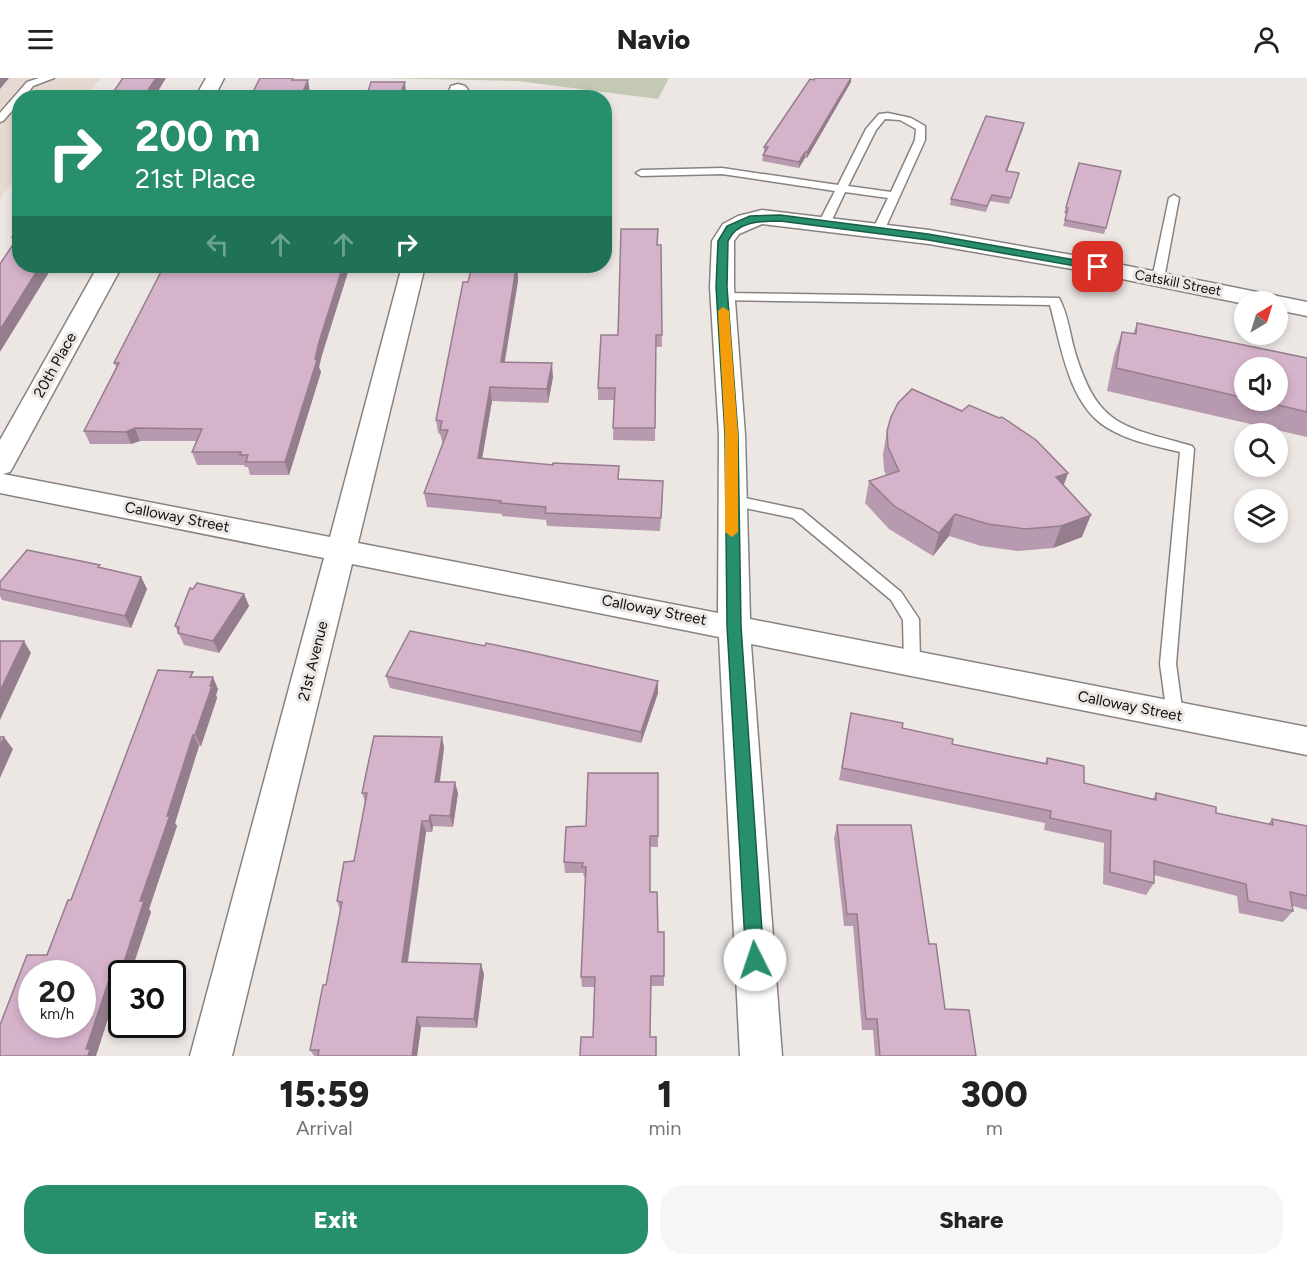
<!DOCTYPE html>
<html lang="en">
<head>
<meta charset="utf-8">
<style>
	body { margin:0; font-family:Figtree,sans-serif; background:#f6f6f6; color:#222; height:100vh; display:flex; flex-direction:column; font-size:22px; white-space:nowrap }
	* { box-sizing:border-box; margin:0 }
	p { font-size:20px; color:#767676 }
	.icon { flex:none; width:33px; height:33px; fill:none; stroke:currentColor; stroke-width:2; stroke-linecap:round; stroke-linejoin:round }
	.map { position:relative; height:978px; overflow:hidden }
	.sheet { display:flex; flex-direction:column; background:#fff; flex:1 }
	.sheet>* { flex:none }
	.top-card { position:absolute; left:12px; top:12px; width:600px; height:183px; border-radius:24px; box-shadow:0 3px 9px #0003; background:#288f6c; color:#fff; overflow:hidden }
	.needle { width:39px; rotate:38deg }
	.buttons { position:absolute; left:1234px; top:213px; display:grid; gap:12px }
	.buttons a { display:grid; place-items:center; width:54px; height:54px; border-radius:50%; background:#fff; box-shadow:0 3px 9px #0003; font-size:30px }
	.speed { position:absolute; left:18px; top:882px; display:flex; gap:12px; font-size:30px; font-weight:700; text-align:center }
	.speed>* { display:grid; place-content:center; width:78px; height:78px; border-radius:50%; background:#fff; box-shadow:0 3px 9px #0003; line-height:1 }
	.speed small { font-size:15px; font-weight:400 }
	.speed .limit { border:3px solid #111; border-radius:9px; background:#fff; color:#111 }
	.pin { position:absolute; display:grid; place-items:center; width:51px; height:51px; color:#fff; margin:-26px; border-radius:12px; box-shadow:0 3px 9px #0006 }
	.me { position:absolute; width:66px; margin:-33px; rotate:356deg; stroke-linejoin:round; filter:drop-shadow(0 0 4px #0008) }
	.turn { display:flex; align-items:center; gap:21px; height:126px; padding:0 24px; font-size:27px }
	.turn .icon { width:78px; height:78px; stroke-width:2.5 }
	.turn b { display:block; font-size:42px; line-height:51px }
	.lanes { display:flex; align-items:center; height:57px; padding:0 24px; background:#0003; justify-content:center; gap:30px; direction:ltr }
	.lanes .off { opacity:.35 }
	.eta { display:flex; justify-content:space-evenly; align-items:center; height:102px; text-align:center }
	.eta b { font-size:36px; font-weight:800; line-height:42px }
	.primary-button { display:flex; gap:12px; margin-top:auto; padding:12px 24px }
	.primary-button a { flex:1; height:69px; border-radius:24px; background:#288f6c; color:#fff; font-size:24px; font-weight:800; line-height:69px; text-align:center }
	.primary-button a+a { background:#f6f6f6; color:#222 }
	header { display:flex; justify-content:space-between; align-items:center; height:78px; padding:0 24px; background:#fff; font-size:27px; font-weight:800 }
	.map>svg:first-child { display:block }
	.built { fill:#e6d9d1 }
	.green { fill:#c3c9b2 }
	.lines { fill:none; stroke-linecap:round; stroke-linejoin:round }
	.service-casing { stroke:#888380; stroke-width:3 }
	.minor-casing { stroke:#888380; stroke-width:3 }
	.service { fill:#fff; fill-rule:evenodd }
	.minor { fill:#fff; fill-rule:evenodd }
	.wall { fill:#b79aaf; fill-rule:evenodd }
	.shaded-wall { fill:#957d8e }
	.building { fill:#d5b3cb; stroke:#957d8e; stroke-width:1.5; fill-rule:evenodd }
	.route { fill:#288f6c; stroke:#1a5d46; stroke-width:1.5 }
	.slow { fill:#f59e0b }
	.labels { text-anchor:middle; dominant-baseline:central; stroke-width:6; stroke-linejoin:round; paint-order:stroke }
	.far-street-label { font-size:14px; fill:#100e0d; stroke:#ede7e4 }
	.street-label { font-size:15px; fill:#100e0d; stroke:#ede7e4 }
</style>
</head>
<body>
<header><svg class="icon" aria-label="menu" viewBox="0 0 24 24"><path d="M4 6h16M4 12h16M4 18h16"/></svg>Navio<svg class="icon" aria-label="person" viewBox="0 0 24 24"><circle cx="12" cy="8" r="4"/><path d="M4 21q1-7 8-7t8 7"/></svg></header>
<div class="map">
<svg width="1307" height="978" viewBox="0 0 1307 978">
	<rect width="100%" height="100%" fill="#ede7e4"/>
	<path class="built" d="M0,0H102L82,19L20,20L19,93L0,122Z"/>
	<path class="green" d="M379,0H669L658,21L518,3Z"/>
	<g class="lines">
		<g class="service-casing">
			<path id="service" d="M39,0H54L33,8L24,20H20V24L3,43L0,44V35L27,4Z
				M888,35L911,40L925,48V62L884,153L878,156L872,153L888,120L845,114L830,146L824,149L818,146L835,113L722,96L641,98L636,95L641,92L722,90L838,107L866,51L879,36ZM885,41L900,42L916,51L915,62L891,114L848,108L876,52Z
				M1174,117L1179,120L1164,201L1158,205L1152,201L1169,120Z
				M722,215L1059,220C1068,236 1070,257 1075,274C1098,350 1123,348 1192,368L1194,371L1176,586L1183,637L1181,642L1175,644L1169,642L1167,637L1160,586L1180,374C1155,368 1128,363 1106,349C1068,325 1061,266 1050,227L718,222L716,219Z
				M731,417L802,432L901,514L919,541L920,584L918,589L912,590L906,589L904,584L903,542L891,522L793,440L726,426L724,422Z"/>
		</g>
		<g class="minor-casing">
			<path id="minor" d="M206,0H224L214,20H195Z
				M458,6L465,8L468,12L467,20H447L451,8Z
				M762,132L929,152L1078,178L1307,224V238L1278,232V224H1245V226L1078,192L929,166L762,146L739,156L734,163V209L745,357L750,541L1307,649V677L751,566L782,978H740L719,559L352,486L232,978H190L324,480L0,415V362L98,188H122L14,387L10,394L3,396L330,459L402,188H425L358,465L718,535L719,357L710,209L712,163L723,146L738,138Z"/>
		</g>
		<use href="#service" class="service"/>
		<use href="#minor" class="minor"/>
	</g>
	<path class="wall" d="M814,2L851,4L807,80H805L799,90L762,83L763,77L764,75V69Z
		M1023,50L1007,93L1019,95L1009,126L990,123L986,134L950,127L951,121Z
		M1079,85L1106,150L1104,156L1063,148L1067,136L1064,135Z
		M20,148L0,274L14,164L12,159Z
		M658,167H661L662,269H656L655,363L613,362L614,322H598V310L618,257Z
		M472,188H517L518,203L505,284L553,299L548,325L492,323L482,380L620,401L663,416L660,453L547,448L546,442L502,438V436L427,429L424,415L443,366L440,356L438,355L436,342Z
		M337,227L322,277L319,289L321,294L289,397H250L248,389H245L244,387H197L192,374L196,363H140L131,366H90L84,353L116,289L114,285Z
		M1137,245L1307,280V359L1107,313L1114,277L1122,254L1133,256ZM1245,290L1278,322H1245Z
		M887,353L1068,395L1063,407L1082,459L1053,470L1018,473L981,468L949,458L933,478L889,451L865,425L869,403L886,397L884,392L883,376Z
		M101,490L141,499L147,511L131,550L2,522L0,518V504Z
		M193,511L244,516L249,528L219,575L184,567L175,548Z
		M386,598L658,603V615L641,665L390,610Z
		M195,599L218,611L216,617L217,620L201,668H199L175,745L177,748L149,831L151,834L131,894L127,893V896H122V900H121L96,977L0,978L71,822Z
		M851,635L952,666L1045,685L1047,680L1084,705L1153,721L1156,715L1216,735L1268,746L1272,741L1307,748V832L1293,828V833L1283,844L1239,835L1237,818L1154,797V805L1146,817L1103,806L1104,765L1044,752L1045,745L839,702Z
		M442,659L444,670L440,704L458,715L453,749L433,748L432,754H426L408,884L484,896L477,950L421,949L417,978H314L310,972L326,907L340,832L337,823L354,783L365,724L362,715Z
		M658,695V769H650V814L658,854L664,898V908H651L593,959L594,909H582L581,899L585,799H584L583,795H565L564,784L586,748Z
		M837,747L929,866L945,931L976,978H875L873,952H862L853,848H844L834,760Z"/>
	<path class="shaded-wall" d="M0,0H9L0,11Z
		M156,0H166L154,20H143Z
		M851,0V4L807,80V74Z
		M308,2L310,14L308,20H300Z
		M405,4L406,16L405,20H399Z
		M1024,45L1023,50L1005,99L1006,93Z
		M805,74V80L799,90V84Z
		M40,188H53L0,274V252Z
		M343,188H350L322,277L319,289L321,294L289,397L285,384L319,264Z
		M513,188H517L518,203L502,298L501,284L514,203Z
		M552,285L553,299L548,325L547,311Z
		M490,309L492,323L480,393L478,380Z
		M135,350L140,363L131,366L126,354Z
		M1068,395L1060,418L1056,399Z
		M955,436L949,458L933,478L939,455Z
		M1091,437L1082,459L1053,470L1061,448Z
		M141,499L147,511L131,550L125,538Z
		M244,516L249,528L219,575L213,563Z
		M24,563L31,575L0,642V613Z
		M213,599L218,611L216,617L217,620L201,668L195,657Z
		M658,603V615L641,665V654Z
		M193,657L199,668L175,745L177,748L149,831L151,834L131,894L124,884L140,823Z
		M4,659L13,671L0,700V669Z
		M442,659L444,670L438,715L435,704Z
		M455,704L458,715L453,749L450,738Z
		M430,737L433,748L432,754L429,743Z
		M422,743L426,754L406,894L402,884Z
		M119,883L127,893V896H122L117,890Z
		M481,886L484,896L477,950L474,941Z
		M113,890L121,900L96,978H88L86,971Z
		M417,939L421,949L417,978H412Z"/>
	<path class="building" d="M123,0H156L143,20H109Z
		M260,0H293L292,2H308L300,20H250Z
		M815,0H851L807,74H805L799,84L763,77L768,69H764L810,1L814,2Z
		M371,4H405L399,20H366Z
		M986,38L1024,45L1006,93L1019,95L1011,120L992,117L987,128L951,121Z
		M1079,85L1121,93L1106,150L1065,142L1068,130L1066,129Z
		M20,148V188H40L0,252V186L18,159H12Z
		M621,151H658L657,167H661L662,257H656L655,350H613L615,310H598L601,257H618Z
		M164,188H343L319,264L315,281L317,282L285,384H246L248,377H240L241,374H192L202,351L135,350L126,354L84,353L119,285H114Z
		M472,188H513V190H516L501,284L552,285L547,311L490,309L478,380L553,387V385L619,388L618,401L663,403L661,440L545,435L546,429L500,425L501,423L424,415L448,352H440L442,343L436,342L463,204H468Z
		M1137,245L1307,280V334L1258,322H1278V290H1245V320L1116,290L1122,254L1136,256Z
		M912,311L962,333L969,327L999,340L1002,339L1036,362L1068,395L1056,399L1091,437L1061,448L1025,451L988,446L955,436L939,455L894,428L869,403L899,393L888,369L887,353L891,339L898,325Z
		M27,472L100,487L98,489L141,499L125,538L0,511V504Z
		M197,505L244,516L213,563L178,555L179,549L175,548L190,510L193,511Z
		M410,553L485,568L486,565L529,574L658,603L641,654L386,598Z
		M0,563H24L0,613Z
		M158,592L193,594L190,599H213L210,608H212L195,657H193L167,738L170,737L140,823H144L124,884L119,883L117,890H113L86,971H90L88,978H0V947L27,877H47L68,822H71ZM32,896H82V946H32Z
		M851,635L903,645L902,650L953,661L952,666L1047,686V680L1084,688V705L1156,722V715L1216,729V735L1273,747L1272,741L1307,748V818L1290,814L1293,833L1248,823L1246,806L1154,783V805L1110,794L1111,753L1050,740L1051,733L842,690Z
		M374,658L442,659L435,704H455L450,738L430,737L429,743H422L402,884L481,886L474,941L417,939L412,978H318L319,972H310L323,907H326L342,824L337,823L344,784L354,783L367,715H362Z
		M0,659H4L0,669Z
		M588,695H658V758H650V814H657L658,854H664V898H651L650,959H656V978H580L581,959H593L595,899H581L586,789H582L583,785L564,784L566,749L586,748Z
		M837,747H911L929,866H936L945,931L969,932L976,978H880L877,941H866L857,836H847Z"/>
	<path class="route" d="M780,137L928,156L1098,186L1103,189L1098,192L928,162L780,143C761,143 737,143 728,163L727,209L738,357L741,548L764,882L761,889L755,891L749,889L746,882L727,548L725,357L716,209L718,163L727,148L750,138Z"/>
	<path class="slow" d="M723,229L729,233L738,357V454L732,459L725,454V357L718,233Z"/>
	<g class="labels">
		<g class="far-street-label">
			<text transform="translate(1178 205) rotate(11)">Catskill Street</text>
		</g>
		<g class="street-label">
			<text transform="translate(55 287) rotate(-61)">20th Place</text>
			<text transform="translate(177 439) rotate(11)">Calloway Street</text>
			<text transform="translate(654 532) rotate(11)">Calloway Street</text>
			<text transform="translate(313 583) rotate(-76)">21st Avenue</text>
			<text transform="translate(1130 628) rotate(11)">Calloway Street</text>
		</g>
	</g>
</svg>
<div class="buttons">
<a><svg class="needle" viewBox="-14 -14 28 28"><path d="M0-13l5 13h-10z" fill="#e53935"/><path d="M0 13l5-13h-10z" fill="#767676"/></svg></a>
<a><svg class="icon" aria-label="sound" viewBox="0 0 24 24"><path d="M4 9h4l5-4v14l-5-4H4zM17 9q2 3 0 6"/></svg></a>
<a><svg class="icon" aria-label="search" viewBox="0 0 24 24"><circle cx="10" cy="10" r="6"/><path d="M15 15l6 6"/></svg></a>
<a><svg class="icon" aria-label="layers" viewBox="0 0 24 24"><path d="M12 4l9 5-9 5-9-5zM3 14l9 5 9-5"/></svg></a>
</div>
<div class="speed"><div>20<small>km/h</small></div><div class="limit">30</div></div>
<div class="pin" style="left:1098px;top:189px;background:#d93025"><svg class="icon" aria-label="arrive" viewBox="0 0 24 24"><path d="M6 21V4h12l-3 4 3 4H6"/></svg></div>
<svg class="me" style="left:755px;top:882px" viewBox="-20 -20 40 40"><circle r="19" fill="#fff"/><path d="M0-13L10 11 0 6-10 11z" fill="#288f6c"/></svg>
<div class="top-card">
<div class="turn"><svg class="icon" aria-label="right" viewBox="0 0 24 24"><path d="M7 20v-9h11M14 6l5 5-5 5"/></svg><div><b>200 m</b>21st Place</div></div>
<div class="lanes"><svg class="icon off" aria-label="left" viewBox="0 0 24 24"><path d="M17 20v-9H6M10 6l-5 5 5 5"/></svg><svg class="icon off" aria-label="ahead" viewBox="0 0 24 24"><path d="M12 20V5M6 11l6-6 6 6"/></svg><svg class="icon off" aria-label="ahead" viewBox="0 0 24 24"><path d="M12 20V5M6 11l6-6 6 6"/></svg><svg class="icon" aria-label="right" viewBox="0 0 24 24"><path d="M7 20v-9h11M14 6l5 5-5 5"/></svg></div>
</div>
</div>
<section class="sheet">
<div class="eta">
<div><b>15:59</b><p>Arrival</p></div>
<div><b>1</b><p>min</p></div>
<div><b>300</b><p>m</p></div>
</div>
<div class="primary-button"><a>Exit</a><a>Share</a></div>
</section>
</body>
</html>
